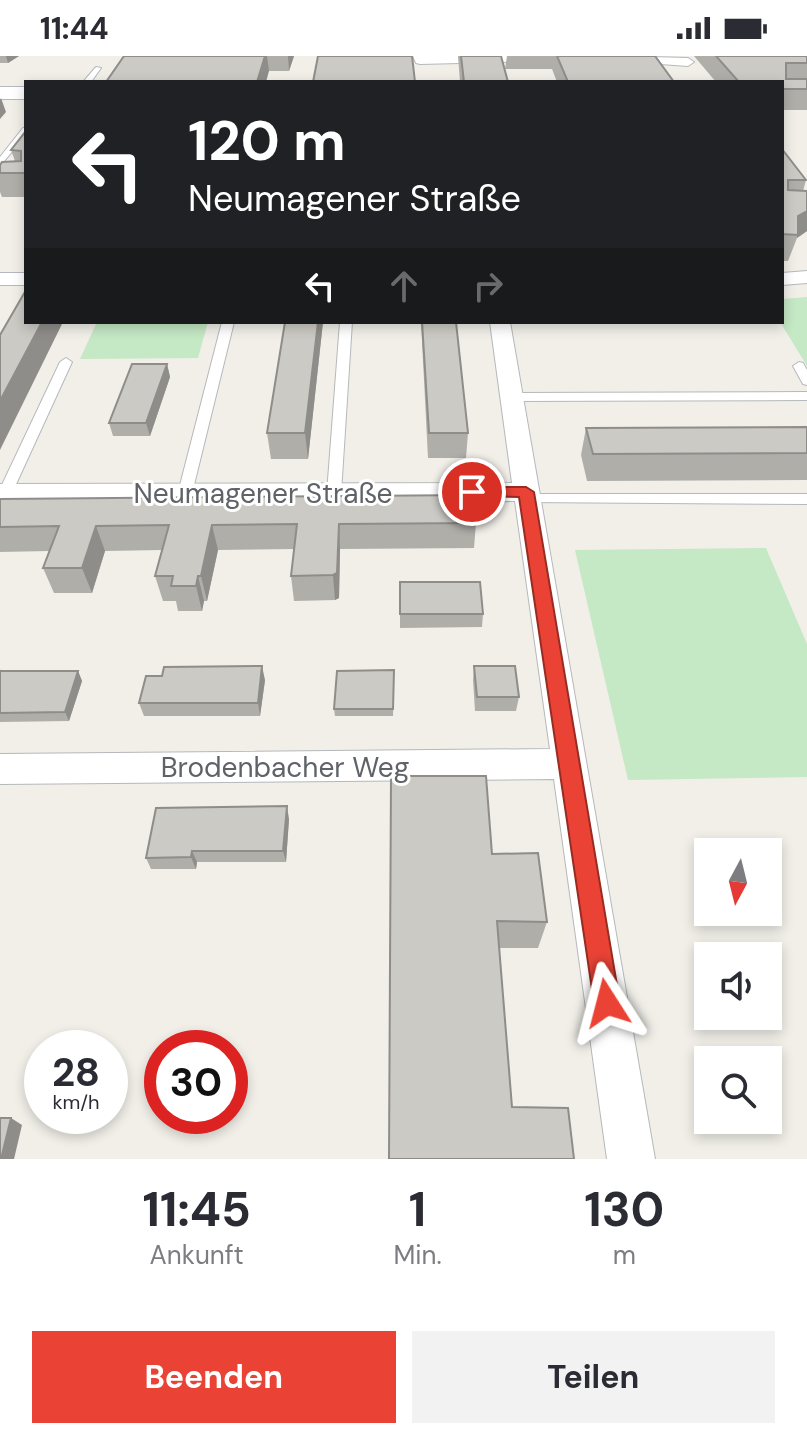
<!DOCTYPE html>
<html lang="de">
<head>
<meta charset="utf-8">
<style>
	body { margin:0; font-family:"DM Sans",sans-serif; background:#f2f2f3; color:#2b2b33; height:100vh; display:flex; flex-direction:column; font-size:30px; white-space:nowrap }
	* { box-sizing:border-box; margin:0 }
	p { font-size:26px; color:#7c7c81 }
	.icon { flex:none; width:44px; height:44px; fill:none; stroke:currentColor; stroke-width:2; stroke-linecap:round; stroke-linejoin:round }
	.map { position:relative; height:1103px; overflow:hidden }
	.side { display:flex; flex-direction:column; background:#fff; flex:1 }
	.side>* { flex:none }
	.hud { position:absolute; left:24px; top:24px; width:760px; height:244px; border-radius:0px; box-shadow:0 4px 12px #0003; background:#202124; color:#fff; overflow:hidden }
	.needle { width:52px; rotate:187deg }
	.fabs { position:absolute; left:694px; top:782px; display:grid; gap:16px }
	.fabs a { display:grid; place-items:center; width:88px; height:88px; border-radius:0px; background:#fff; box-shadow:0 4px 12px #0003; font-size:40px }
	.speed { position:absolute; left:24px; top:974px; display:flex; gap:16px; font-size:40px; font-weight:700; text-align:center }
	.speed>* { display:grid; place-content:center; width:104px; height:104px; border-radius:50%; background:#fff; box-shadow:0 4px 12px #0003; line-height:1 }
	.speed small { font-size:20px; font-weight:400 }
	.speed .limit { border:12px solid #d22; background:#fff; color:#111 }
	.pin { position:absolute; display:grid; place-items:center; width:68px; height:68px; color:#fff; margin:-34px; border:4px solid #fff; border-radius:50%; box-shadow:0 2px 8px #0007 }
	.me { position:absolute; width:88px; margin:-44px; rotate:351deg; stroke-linejoin:round; filter:drop-shadow(0 0 6px #0008) }
	.turn { display:flex; align-items:center; gap:28px; height:168px; padding:0 32px; font-size:36px }
	.turn .icon { width:104px; height:104px; stroke-width:2.5 }
	.turn b { display:block; font-size:56px; line-height:68px }
	.lanes { display:flex; align-items:center; height:76px; padding:0 32px; background:#0003; justify-content:center; gap:40px; direction:ltr }
	.lanes .off { opacity:.35 }
	.eta { display:flex; justify-content:space-evenly; align-items:center; height:136px; text-align:center }
	.eta b { font-size:48px; font-weight:700; line-height:56px }
	.button { display:flex; gap:16px; margin-top:auto; padding:16px 32px }
	.button a { flex:1; height:92px; border-radius:0px; background:#ea4335; color:#fff; font-size:32px; font-weight:700; line-height:92px; text-align:center }
	.button a+a { background:#f2f2f3; color:#2b2b33 }
	.status { display:flex; justify-content:space-between; align-items:center; height:56px; padding:0 40px; background:#fff; direction:ltr }
	.status svg { height:22px; fill:currentColor }
	.map>svg:first-child { display:block }
	.green { fill:#c5e8c5 }
	.lines { fill:none; stroke-linecap:round; stroke-linejoin:round }
	.lane-casing { stroke:#b5b8bc; stroke-width:2 }
	.street-casing { stroke:#b5b8bc; stroke-width:2 }
	.secondary-casing { stroke:#b6babf; stroke-width:2 }
	.lane { fill:#fff; fill-rule:evenodd }
	.street { fill:#fff; fill-rule:evenodd }
	.secondary { fill:#fff; fill-rule:evenodd }
	.wall { fill:#afaea9 }
	.shaded-wall { fill:#8f8d8a }
	.building { fill:#cccac5; stroke:#8f8d8a; stroke-width:2 }
	.route { fill:#ea4335; stroke:#982c22; stroke-width:2 }
	.labels { text-anchor:middle; dominant-baseline:central; stroke-width:6; stroke-linejoin:round; paint-order:stroke }
	.street-label { font-size:28px; fill:#5f6368; stroke:#fff }
</style>
</head>
<body>
<div class="status"><b>11:44</b><svg viewBox="0 0 49 12"><path d="M0 12V9h3v3zM5 12V6h3v6zM10 12V3h3v9zM15 12V0h3v12zM26 1h20v11H26zM47 4h2v5h-2z"/></svg></div>
<div class="map">
<svg width="807" height="1103" viewBox="0 0 807 1103">
	<rect width="100%" height="100%" fill="#f1efe8"/>
	<path class="green" d="M807,241V310L780,266L782,243Z
		M97,266H208L198,302L80,303Z
		M766,492L807,588V721L628,724L575,494Z"/>
	<g class="lines">
		<g class="lane-casing">
			<path id="lane" d="M96,11L101,12L91,26H83Z
				M23,72H26V79L0,110V101Z
				M222,266H234L192,437L185,442L178,437Z
				M340,266H352L341,437L334,442L327,437Z
				M66,302L72,306L12,437L5,442L0,440V433L60,306Z
				M799,306L803,307L807,314V329L803,328L793,310Z
				M807,336V344L512,345L506,341L512,337Z
				M528,438H807V448L523,446L521,443Z"/>
		</g>
		<g class="street-casing">
			<path id="street" d="M413,0H553V1L547,5L420,8L416,7Z
				M613,0L688,2L694,6L688,10L619,5Z
				M807,215V227L782,229V217Z
				M0,217H26V229H0Z
				M490,266H510L655,1103H607L554,723L0,728V698L550,693L515,445L0,446V428L512,427Z"/>
		</g>
		<g class="secondary-casing">
			<path id="secondary" d="M0,31H26V43H0Z"/>
		</g>
		<use href="#lane" class="lane"/>
		<use href="#street" class="street"/>
		<use href="#secondary" class="secondary"/>
	</g>
	<path class="wall" d="M0,0H19L8,7H0Z
		M124,0H294L289,15H269Z
		M458,0H501L508,26H460Z
		M507,0H655L674,26H557L552,13H505Z
		M694,0H807V54H782V26H716Z
		M26,75V141H2L0,136V109L15,105L11,94Z
		M782,93L806,124L803,135L807,175L797,182L788,205H782Z
		M285,266H323L308,403H271L267,377Z
		M421,266H456L468,377L466,402H428Z
		M167,308L170,321L150,380H113L109,367Z
		M807,371V424L587,425L581,399L586,372Z
		M0,443L476,467L474,492L340,493L339,542L335,544L294,545L291,520L294,493L218,494L207,545H204L202,555H178L176,545H163L155,520L162,494L105,495L92,537H54L43,512L49,495L0,496Z
		M400,526L483,558L482,571L400,572Z
		M474,610L519,641L516,655H475L473,624Z
		M0,613L1,615H78L82,625L69,665L0,666Z
		M394,614L393,660H335L334,653Z
		M265,624L260,660H144L139,647Z
		M289,763L286,806H197L196,813H151L146,802Z
		M492,798L547,866L538,892H499L389,1103Z"/>
	<path class="shaded-wall" d="M6,0H19L8,7Z
		M265,0H267L269,15L266,26H257Z
		M288,0H294L289,15Z
		M1,42L6,56L0,63V44Z
		M807,155V175L797,182L798,160Z
		M42,266H63L0,394V345Z
		M318,266H323L308,403L305,377Z
		M167,308L170,321L150,380L146,367Z
		M339,468L340,493L339,542L335,544L333,519Z
		M212,469L218,494L207,545L201,520Z
		M96,470L105,495L92,537L82,512Z
		M198,520L204,545L202,555L196,530Z
		M262,610L265,624L260,660L258,647Z
		M78,615L82,625L69,665L65,656Z
		M287,750L289,763L286,806L283,795Z
		M192,795L197,806L196,813L191,801Z
		M11,1062L22,1069L14,1103H1Z"/>
	<path class="building" d="M124,0H265L257,26H106Z
		M318,0H412L415,26H313Z
		M461,0H501L508,26H464Z
		M557,0H655L674,26H568Z
		M716,0H807V7H786V23H807V33H782V26H739Z
		M26,75V117H0V109L2,106L21,105V95L11,94Z
		M782,93L806,124H788V134L807,135V155L798,160V179L782,178Z
		M26,234V266H42L0,345V279Z
		M285,266H318L305,377H267Z
		M422,266H456L468,377H429Z
		M132,308H167L146,367H109Z
		M807,371V397L593,398L586,372Z
		M474,439L476,467L339,468L337,517L333,519L291,520L297,468L212,469L201,520H198L196,530H171L173,520H155L169,469L96,470L82,512H43L59,470L0,471V443Z
		M400,526H480L483,558H400Z
		M262,610L258,647H139L146,620H162L164,611Z
		M474,610H515L519,641H477Z
		M394,614L393,653H334L337,615Z
		M0,615H78L65,656L0,657Z
		M391,720H486L492,798L538,797L547,866L497,865L512,1051L568,1052L574,1103H389Z
		M287,750L283,795H192L191,801L146,802L156,752Z
		M0,1062H11L1,1103H0Z"/>
	<path class="route" d="M472,431H526L534,436L620,947L616,956L607,960L597,956L594,947L519,441L467,440V433Z"/>
	<g class="labels">
		<g class="street-label">
			<text x="263" y="437">Neumagener Straße</text>
			<text x="285" y="711">Brodenbacher Weg</text>
		</g>
	</g>
</svg>
<div class="fabs">
<a><svg class="needle" viewBox="-14 -14 28 28"><path d="M0-13l5 13h-10z" fill="#e53935"/><path d="M0 13l5-13h-10z" fill="#7c7c81"/></svg></a>
<a><svg class="icon" aria-label="sound" viewBox="0 0 24 24"><path d="M4 9h4l5-4v14l-5-4H4zM17 9q2 3 0 6"/></svg></a>
<a><svg class="icon" aria-label="search" viewBox="0 0 24 24"><circle cx="10" cy="10" r="6"/><path d="M15 15l6 6"/></svg></a>
</div>
<div class="speed"><div>28<small>km/h</small></div><div class="limit">30</div></div>
<div class="pin" style="left:472px;top:436px;background:#d93025"><svg class="icon" aria-label="arrive" viewBox="0 0 24 24"><path d="M6 21V4h12l-3 4 3 4H6"/></svg></div>
<svg class="me" style="left:607px;top:947px" viewBox="-20 -20 40 40"><path d="M0-17L14 15 0 8-14 15z" fill="#ea4335" stroke="#fff" stroke-width="4"/></svg>
<div class="hud">
<div class="turn"><svg class="icon" aria-label="left" viewBox="0 0 24 24"><path d="M17 20v-9H6M10 6l-5 5 5 5"/></svg><div><b>120 m</b>Neumagener Straße</div></div>
<div class="lanes"><svg class="icon" aria-label="left" viewBox="0 0 24 24"><path d="M17 20v-9H6M10 6l-5 5 5 5"/></svg><svg class="icon off" aria-label="ahead" viewBox="0 0 24 24"><path d="M12 20V5M6 11l6-6 6 6"/></svg><svg class="icon off" aria-label="right" viewBox="0 0 24 24"><path d="M7 20v-9h11M14 6l5 5-5 5"/></svg></div>
</div>
</div>
<section class="side">
<div class="eta">
<div><b>11:45</b><p>Ankunft</p></div>
<div><b>1</b><p>Min.</p></div>
<div><b>130</b><p>m</p></div>
</div>
<div class="button"><a>Beenden</a><a>Teilen</a></div>
</section>
</body>
</html>
